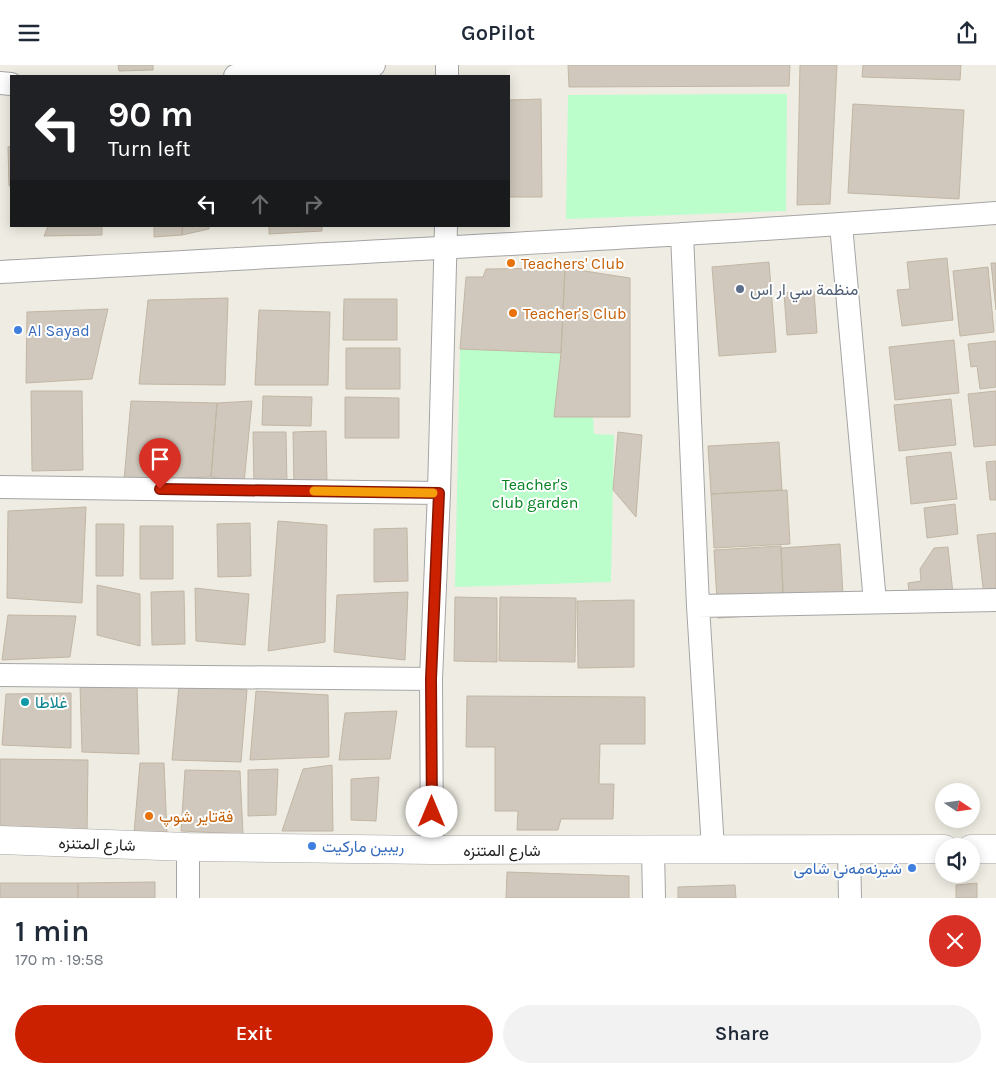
<!DOCTYPE html>
<html lang="en">
<head>
<meta charset="utf-8">
<style>
	body { margin:0; font-family:Karla,Vazirmatn,sans-serif; background:#f2f2f3; color:#1f2937; height:100vh; display:flex; flex-direction:column; font-size:19px; white-space:nowrap }
	* { box-sizing:border-box; margin:0 }
	p { font-size:16px; color:#747a83 }
	.icon { flex:none; width:28px; height:28px; fill:none; stroke:currentColor; stroke-width:2; stroke-linecap:round; stroke-linejoin:round }
	.map { position:relative; height:833px; overflow:hidden }
	.details { display:flex; flex-direction:column; background:#fff; flex:1 }
	.details>* { flex:none }
	.hud { position:absolute; left:10px; top:10px; width:500px; height:152px; border-radius:0px; box-shadow:0 2px 12px #0003; background:#202124; color:#fff; overflow:hidden }
	.needle { width:32px; rotate:103deg }
	.fabs { position:absolute; left:935px; top:718px; display:grid; gap:10px }
	.fabs a { display:grid; place-items:center; width:45px; height:45px; border-radius:50%; background:#fff; box-shadow:0 2px 12px #0003; font-size:25px }
	.pin { position:absolute; display:grid; place-items:center; width:42px; height:42px; color:#fff; margin:-51px -21px; border-radius:50% 50% 50% 0; rotate:-45deg; box-shadow:0 0 5px #0007 }
	.pin .icon { rotate:45deg }
	.me { position:absolute; width:55px; margin:-28px; rotate:0deg; stroke-linejoin:round; filter:drop-shadow(0 0 4px #0008) }
	.turn { display:flex; align-items:center; gap:18px; height:105px; padding:0 15px; font-size:22px }
	.turn .icon { width:65px; height:65px; stroke-width:2.5 }
	.turn b { display:block; font-size:35px; line-height:42px }
	.lanes { display:flex; align-items:center; height:48px; padding:0 15px; background:#0003; justify-content:center; gap:25px; direction:ltr }
	.lanes .off { opacity:.35 }
	.round { display:grid; place-items:center; flex:none; width:52px; height:52px; border-radius:26px; background:#f2f2f3 }
	.summary { display:flex; align-items:center; justify-content:space-between; height:85px; padding:0 15px }
	h1 { font-size:30px; font-weight:600; line-height:38px }
	.button { display:flex; gap:10px; margin-top:auto; padding:10px 15px }
	.button a { flex:1; height:58px; border-radius:30px; background:#cb2100; color:#fff; font-size:20px; font-weight:600; line-height:58px; text-align:center }
	.button a+a { background:#f2f2f3; color:#1f2937 }
	header { display:flex; justify-content:space-between; align-items:center; height:65px; padding:0 15px; background:#fff; font-size:22px; font-weight:600 }
	.map>svg:first-child { display:block }
	.park { fill:#bcfdcc }
	.building { fill:#d0c8bc; stroke:#c2b6a4 }
	.lines { fill:none; stroke-linecap:round; stroke-linejoin:round }
	.minor-casing { stroke:#a5a5a5; stroke-width:24 }
	.tertiary-casing { stroke:#a5a5a5; stroke-width:29 }
	.minor { stroke:#fff; stroke-width:22 }
	.tertiary { stroke:#fff; stroke-width:28 }
	.route-casing { stroke:#841500; stroke-width:12 }
	.route { stroke:#cb2100; stroke-width:9 }
	.slow { stroke:#f59e0b; stroke-width:9 }
	.food-dot { fill:#e8710a; stroke:#fff; stroke-width:2 }
	.service-dot { fill:#5c6f8a; stroke:#fff; stroke-width:2 }
	.shop-dot { fill:#3f7fe0; stroke:#fff; stroke-width:2 }
	.culture-dot { fill:#0f9aa8; stroke:#fff; stroke-width:2 }
	.labels { text-anchor:middle; dominant-baseline:central; stroke-width:4; stroke-linejoin:round; paint-order:stroke }
	.food-label { font-size:16px; fill:#c56008; stroke:#fff; text-anchor:start }
	.service-label { font-size:16px; fill:#4e5e75; stroke:#fff; text-anchor:start }
	.shop-label { font-size:16px; fill:#366cbe; stroke:#fff; text-anchor:start }
	.park-label { font-size:16px; fill:#048323; stroke:#fff }
	.culture-label { font-size:16px; fill:#0d838f; stroke:#fff; text-anchor:start }
	.street-label { font-size:16px; fill:#1e1e1e; stroke:#fff }
</style>
</head>
<body>
<header><svg class="icon" aria-label="menu" viewBox="0 0 24 24"><path d="M4 6h16M4 12h16M4 18h16"/></svg>GoPilot<svg class="icon" aria-label="share" viewBox="0 0 24 24"><path d="M12 15V3M7 8l5-5 5 5M5 13v7h14v-7"/></svg></header>
<div class="map">
<svg width="996" height="833" viewBox="0 0 996 833">
	<rect width="100%" height="100%" fill="#efede3"/>
	<path class="park" d="M787,29L786,146L566,154L568,30Z
		M460,284L561,288L555,352H593L594,369L614,370L611,517L455,522Z"/>
	<path class="building" d="M118,0H153V5L119,6Z
		M568,0H790L789,21L569,22Z
		M800,0H837L830,139L797,140Z
		M863,0H961L960,15L862,12Z
		M541,34L542,132H509V35Z
		M853,39L964,45L959,134L848,128Z
		M11,81V121H9L8,82Z
		M48,161H102V170L44,171Z
		M154,161H183L182,170L154,172Z
		M182,161H209V164L182,170Z
		M269,161H322V166L269,169Z
		M947,193L953,255L902,261L897,225L910,224L907,197Z
		M769,197L776,287L719,291L712,202Z
		M991,198H996V245Z
		M988,202L994,267L960,271L953,206Z
		M565,203L630,213V352H554L561,288Z
		M565,203L561,288L460,284L466,212H483L486,204Z
		M814,226L817,268L787,270L784,228Z
		M228,233L225,320L139,319L148,235Z
		M344,234H397V275H343Z
		M108,244L92,314L26,318L27,247Z
		M259,245L330,247L328,320H255Z
		M954,275L959,328L895,335L889,282Z
		M996,276V322L980,324L977,301L971,302L968,279Z
		M346,283H400V324H346Z
		M31,326H82L83,405L32,406Z
		M996,326V380L974,382L968,329Z
		M263,331L312,332L311,361L262,360Z
		M345,332L399,333V373H345Z
		M951,334L956,380L899,386L894,340Z
		M131,336L217,338L211,412L124,415Z
		M252,336L244,418L211,412L217,338Z
		M326,366L327,419L294,420L293,367Z
		M253,367H286L287,420H254Z
		M618,367L642,370L636,452L613,425Z
		M779,377L782,425L711,429L708,381Z
		M951,387L957,434L911,439L906,392Z
		M996,396V435H990L986,397Z
		M787,425L790,479L714,483L711,429Z
		M955,439L958,469L927,473L924,443Z
		M86,442L82,538L7,533L8,446Z
		M278,456L327,460L325,577L268,586Z
		M250,458L251,511L218,512L217,459Z
		M96,459H124L123,511H96Z
		M140,461H173V514H140Z
		M407,463L408,516L374,517V464Z
		M996,468V530L984,531L977,470Z
		M840,479L844,546L784,549L781,483Z
		M781,481L784,549L718,553L714,485Z
		M948,482L954,538L911,543L908,518L921,516L920,504L934,483Z
		M97,520L140,529V581L97,570Z
		M195,523L249,529L245,580L196,576Z
		M184,526L185,579L152,580L151,527Z
		M408,527L405,595L334,587L337,530Z
		M455,532L497,533V597L454,596Z
		M500,532L576,533L575,597L499,596Z
		M634,535V602L578,603L577,536Z
		M8,550L76,551L70,592L2,595Z
		M137,619L139,689L82,687L80,620Z
		M179,620L247,625L241,697L172,695Z
		M256,626L328,630L329,692L250,695Z
		M71,628V683L2,680L6,629Z
		M467,631L645,632V679H600L599,719H614L613,754H561L558,765H517L518,746H495V682H466Z
		M397,646L390,694L339,695L345,648Z
		M0,694L88,695L87,770L0,769Z
		M140,698H164L167,769L134,768Z
		M332,700L333,766H282L303,704Z
		M278,704L276,750L248,751V705Z
		M185,705L240,706L243,769L181,766Z
		M379,712L376,756L351,755V714Z
		M507,807L629,811V833H506Z
		M155,817V833H78V818Z
		M0,818H78V833H0Z
		M977,818V833H956V820Z
		M735,820L736,833H678V822Z"/>
	<g class="lines">
		<g class="minor-casing">
			<path id="minor" d="M235,11L374,0
				M447,11V0
				M0,18L11,19
				M841,160L875,537
				M682,169L698,541L713,784
				M0,207C332,188 664,173 996,148
				M0,422L439,428
				M698,541L996,535
				M0,610L431,614
				M188,782V833
				M849,784L850,833
				M432,785L431,614L439,428L446,161
				M653,785L654,833"/>
		</g>
		<g class="tertiary-casing">
			<path id="tertiary" d="M0,775L188,782L432,785L944,784
				M971,784H996"/>
		</g>
		<use href="#minor" class="minor"/>
		<use href="#tertiary" class="tertiary"/>
	</g>
	<g class="lines">
		<g class="route-casing">
			<path id="route" d="M160,424L439,428L431,614L432,747"/>
		</g>
		<use href="#route" class="route"/>
		<path class="slow" d="M314,426L433,428"/>
	</g>
	<g class="food-dot">
		<circle cx="511" cy="198" r="5"/>
		<circle cx="513" cy="248" r="5"/>
		<circle cx="149" cy="751" r="5"/>
	</g>
	<circle class="service-dot" cx="740" cy="224" r="5"/>
	<g class="shop-dot">
		<circle cx="18" cy="265" r="5"/>
		<circle cx="312" cy="781" r="5"/>
		<circle cx="912" cy="803" r="5"/>
	</g>
	<circle class="culture-dot" cx="25" cy="637" r="5"/>
	<g class="labels">
		<g class="food-label">
			<text x="521" y="198">Teachers' Club</text>
			<text x="523" y="248">Teacher's Club</text>
			<text x="159" y="751">فةتاير شوپ</text>
		</g>
		<g class="service-label">
			<text x="750" y="224">منظمة سي ار اس</text>
		</g>
		<g class="shop-label">
			<text x="28" y="265">Al Sayad</text>
			<text x="322" y="781">ريبين ماركيت</text>
			<text x="902" y="803" text-anchor="end">شیرنەمەنی شامی</text>
		</g>
		<g class="park-label">
			<text x="535" y="419">Teacher's<tspan x="535" dy="18">club garden</tspan></text>
		</g>
		<g class="culture-label">
			<text x="35" y="637">غلاطا</text>
		</g>
		<g class="street-label">
			<text transform="translate(97 779) rotate(2)">شارع المتنزه</text>
			<text x="502" y="785">شارع المتنزه</text>
		</g>
	</g>
</svg>
<div class="fabs">
<a><svg class="needle" viewBox="-14 -14 28 28"><path d="M0-13l5 13h-10z" fill="#e53935"/><path d="M0 13l5-13h-10z" fill="#747a83"/></svg></a>
<a><svg class="icon" aria-label="sound" viewBox="0 0 24 24"><path d="M4 9h4l5-4v14l-5-4H4zM17 9q2 3 0 6"/></svg></a>
</div>
<div class="pin" style="left:160px;top:424px;background:#d93025"><svg class="icon" aria-label="arrive" viewBox="0 0 24 24"><path d="M6 21V4h12l-3 4 3 4H6"/></svg></div>
<svg class="me" style="left:432px;top:747px" viewBox="-20 -20 40 40"><circle r="19" fill="#fff"/><path d="M0-13L10 11 0 6-10 11z" fill="#cb2100"/></svg>
<div class="hud">
<div class="turn"><svg class="icon" aria-label="left" viewBox="0 0 24 24"><path d="M17 20v-9H6M10 6l-5 5 5 5"/></svg><div><b>90 m</b>Turn left</div></div>
<div class="lanes"><svg class="icon" aria-label="left" viewBox="0 0 24 24"><path d="M17 20v-9H6M10 6l-5 5 5 5"/></svg><svg class="icon off" aria-label="ahead" viewBox="0 0 24 24"><path d="M12 20V5M6 11l6-6 6 6"/></svg><svg class="icon off" aria-label="right" viewBox="0 0 24 24"><path d="M7 20v-9h11M14 6l5 5-5 5"/></svg></div>
</div>
</div>
<section class="details">
<div class="summary"><div><h1>1 min</h1><p>170 m · 19:58</p></div><a class="round" style="background:#d93025;color:#fff"><svg class="icon" aria-label="close" viewBox="0 0 24 24"><path d="M6 6l12 12M18 6L6 18"/></svg></a></div>
<div class="button"><a>Exit</a><a>Share</a></div>
</section>
</body>
</html>
